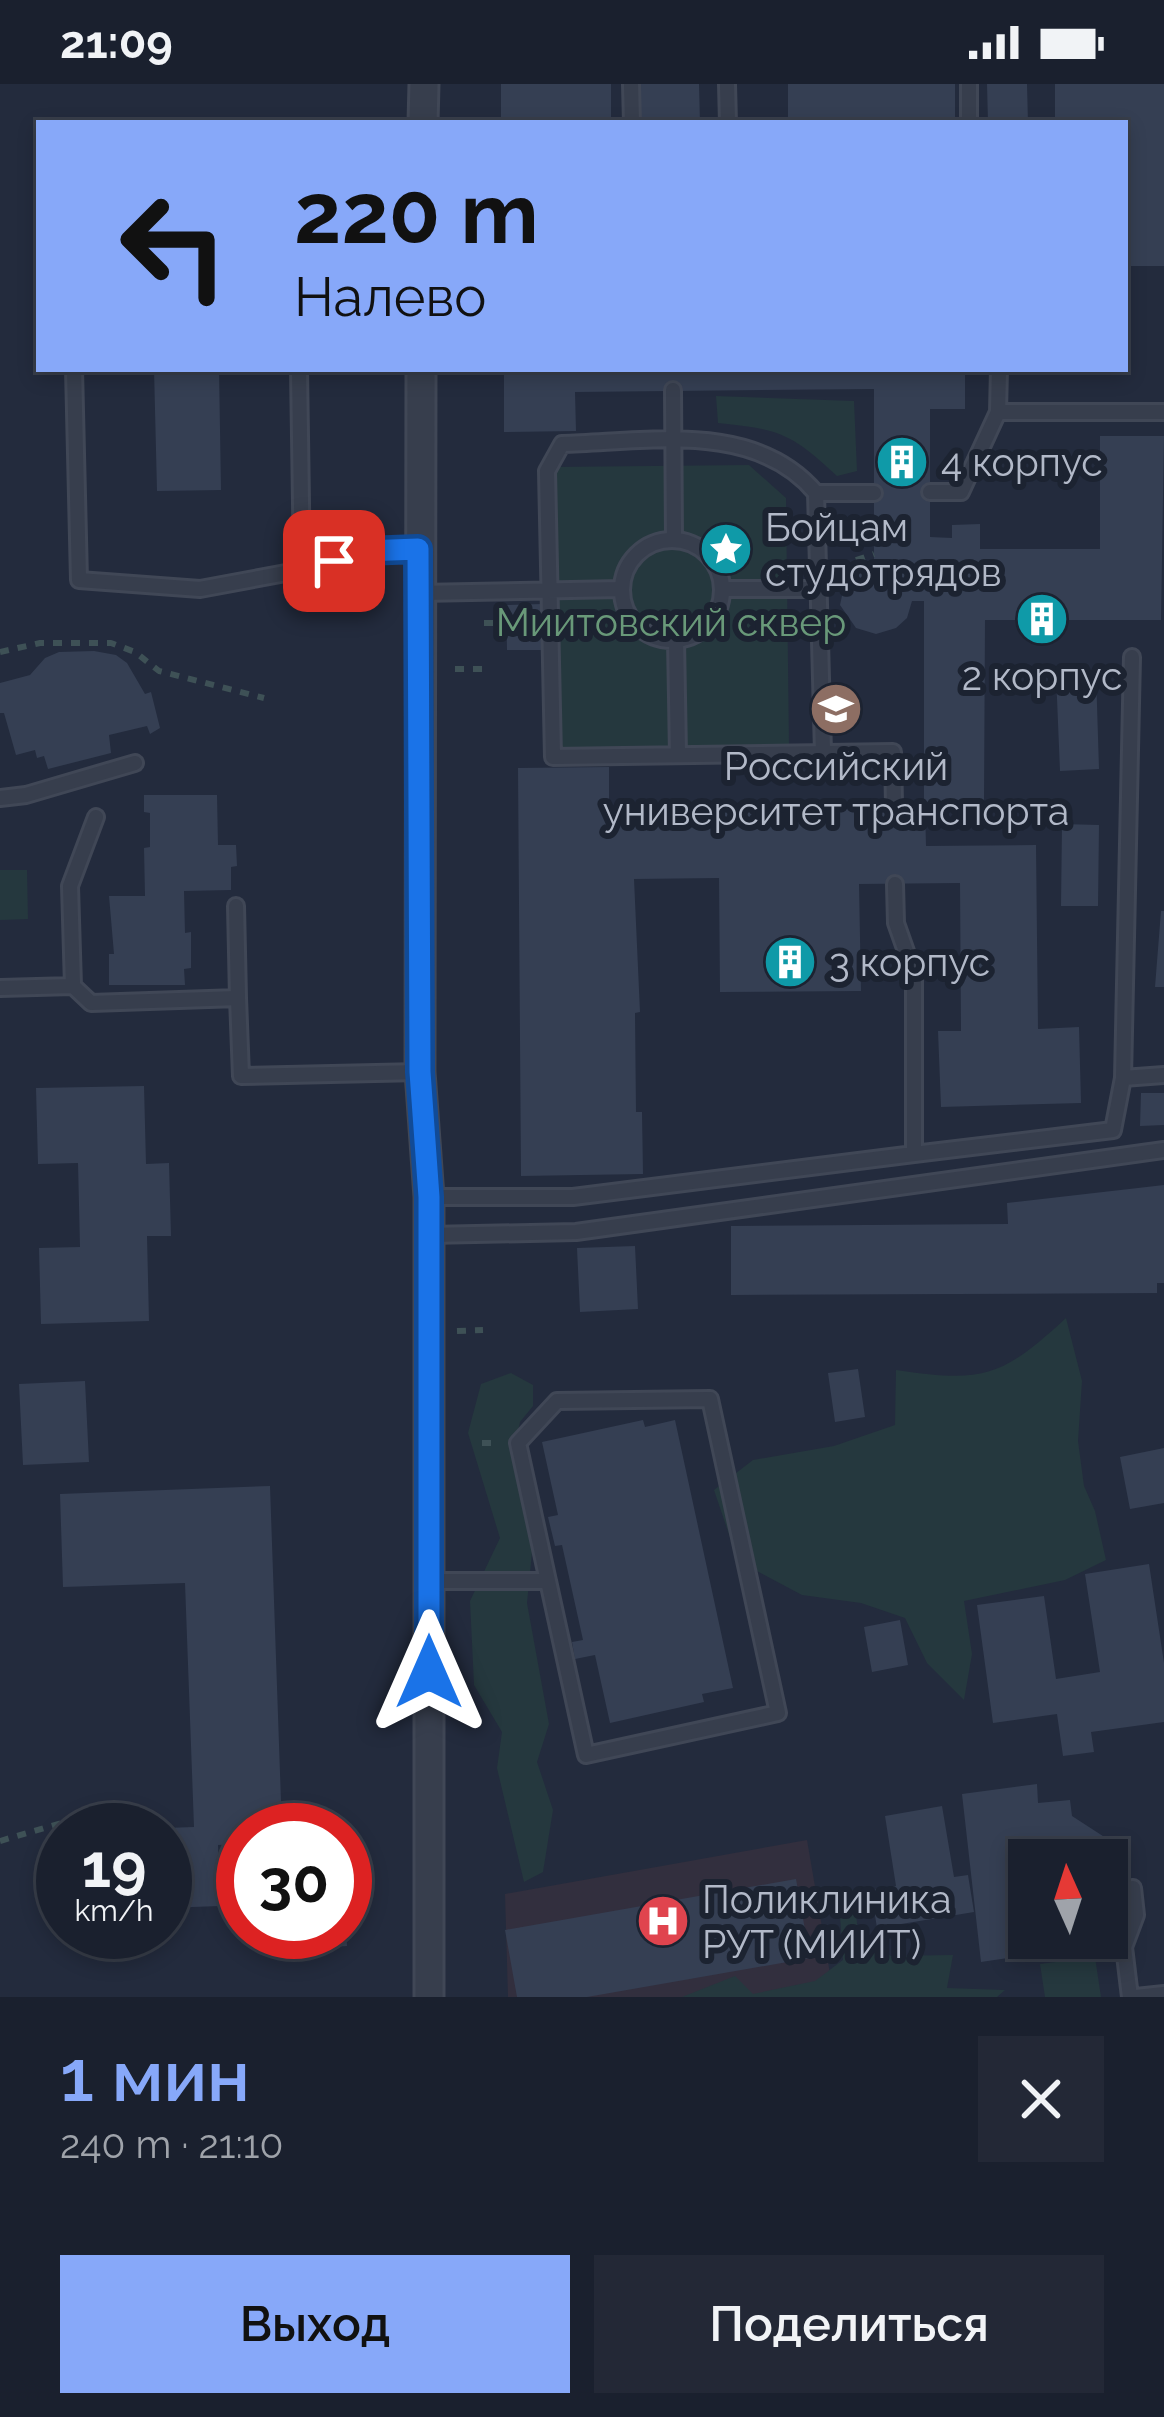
<!DOCTYPE html>
<html lang="ru">
<head>
<meta charset="utf-8">
<style>
	body { margin:0; font-family:Raleway,sans-serif; background:#232836; color:#f1f3f6; height:100vh; display:flex; flex-direction:column; font-size:45px; white-space:nowrap }
	* { box-sizing:border-box; margin:0 }
	p { font-size:39px; color:#9fa3aa }
	.icon { flex:none; width:66px; height:66px; fill:none; stroke:currentColor; stroke-width:2; stroke-linecap:round; stroke-linejoin:round }
	.map { position:relative; height:1913px; overflow:hidden }
	.sheet { display:flex; flex-direction:column; background:#1a202e; flex:1 }
	.sheet>* { flex:none }
	.hud { position:absolute; left:36px; top:36px; width:1092px; height:252px; border-radius:0px; box-shadow:0 6px 18px #0003,0 0 0 3px #383e4a; background:#87a8f9; color:#111; overflow:hidden }
	.needle { width:78px; rotate:357deg }
	.buttons { position:absolute; left:1008px; top:1755px; display:grid; gap:24px }
	.buttons a { display:grid; place-items:center; width:120px; height:120px; border-radius:0px; background:#1a202e; box-shadow:0 6px 18px #0003,0 0 0 3px #383e4a; font-size:60px }
	.speed { position:absolute; left:36px; top:1719px; display:flex; gap:24px; font-size:60px; font-weight:700; text-align:center }
	.speed>* { display:grid; place-content:center; width:156px; height:156px; border-radius:50%; background:#1a202e; box-shadow:0 6px 18px #0003,0 0 0 3px #383e4a; line-height:1 }
	.speed small { font-size:30px; font-weight:400 }
	.speed .limit { border:18px solid #d22; background:#fff; color:#111 }
	.pin { position:absolute; display:grid; place-items:center; width:102px; height:102px; color:#fff; margin:-51px; border-radius:24px; box-shadow:0 6px 18px #0006 }
	.me { position:absolute; width:132px; margin:-66px; rotate:0deg; stroke-linejoin:round; filter:drop-shadow(0 0 9px #0008) }
	.turn { display:flex; align-items:center; gap:42px; height:252px; padding:0 60px; font-size:54px }
	.turn .icon { width:156px; height:156px; stroke-width:2.5 }
	.turn b { display:block; font-size:84px; line-height:102px }
	.round { display:grid; place-items:center; flex:none; width:126px; height:126px; border-radius:0px; background:#232836 }
	.head { display:flex; align-items:center; justify-content:space-between; height:204px; padding:0 60px }
	h1 { font-size:72px; font-weight:600; line-height:90px; color:#87a8f9 }
	.cta { display:flex; gap:24px; margin-top:auto; padding:24px 60px }
	.cta a { flex:1; height:138px; border-radius:0px; background:#87a8f9; color:#111; font-size:48px; font-weight:600; line-height:138px; text-align:center }
	.cta a+a { background:#232836; color:#f1f3f6 }
	.status { display:flex; justify-content:space-between; align-items:center; height:84px; padding:0 60px; background:#1a202e; direction:ltr }
	.status svg { height:33px; fill:currentColor }
	.map>svg:first-child { display:block }
	.medical { fill:#322f3e }
	.green { fill:#25383e }
	.building { fill:#353f53 }
	.lines { fill:none; stroke-linecap:round; stroke-linejoin:round }
	.lane-casing { stroke:#404756; stroke-width:20 }
	.street-casing { stroke:#404756; stroke-width:33 }
	.path { stroke:#3e5156; stroke-width:6; stroke-dasharray:9 9; stroke-linecap:butt }
	.lane { stroke:#373e4d; stroke-width:14 }
	.street { stroke:#373e4d; stroke-width:27 }
	.route-casing { stroke:#114b97; stroke-width:30 }
	.route { stroke:#1a73e8; stroke-width:21 }
	.labels { text-anchor:middle; dominant-baseline:central; stroke-width:12; stroke-linejoin:round; paint-order:stroke }
	.poi-label { font-size:39px; fill:#b2b9c8; stroke:#1c2331; text-anchor:start }
	.park-label { font-size:39px; fill:#699979; stroke:#1c2331 }
</style>
</head>
<body>
<div class="status"><b>21:09</b><svg viewBox="0 0 49 12"><path d="M0 12V9h3v3zM5 12V6h3v6zM10 12V3h3v9zM15 12V0h3v12zM26 1h20v11H26zM47 4h2v5h-2z"/></svg></div>
<div class="map">
<svg width="1164" height="1913" viewBox="0 0 1164 1913">
	<rect width="100%" height="100%" fill="#232b3d"/>
	<path class="medical" d="M807,1756L833,1907L801,1913H508L505,1810Z"/>
	<path class="green" d="M716,312L854,317L857,387L837,392C792,350 780,345 718,339Z
		M749,381L786,414L789,662L556,665L553,383Z
		M0,786H27L28,835L0,836Z
		M1066,1234L1082,1297L1078,1357L1084,1402L1095,1427L1106,1476L1065,1496L964,1517L972,1570L964,1616L927,1579L905,1534L861,1519L802,1511L738,1477L714,1406L753,1376L834,1362L895,1341L896,1286C983,1299 1001,1294 1066,1234Z
		M511,1289L533,1301V1322L520,1338L514,1366L533,1458L527,1519L549,1640L537,1678L553,1726L543,1788L524,1798L497,1684L502,1648L474,1601L470,1517L500,1454L468,1349L481,1300Z
		M854,1805L858,1851L891,1872L953,1871L947,1904L1005,1906L997,1913H682L735,1892L753,1910L815,1897L843,1876L839,1817Z
		M1095,1873L1101,1913H1045L1040,1880Z"/>
	<path class="building" d="M501,0H611V39H501Z
		M640,0H699L700,39H641Z
		M788,0H955V39H788Z
		M987,0H1027L1028,39H988Z
		M1055,0H1164V182H1125V39H1055Z
		M154,285H219L221,406L157,407Z
		M504,285H965V325H930V453L952,454V441L980,440V465H1100V352H1164L1161,536H985L984,718H924V517H912L907,534L896,544L876,550L856,544L840,521L846,493L856,483L874,477V305L575,308L576,347L504,348Z
		M542,520L543,566H507L506,521Z
		M94,567L116,571L127,579L145,610L151,608L160,644L150,650L147,642L109,651L111,669L48,685L44,672L37,674L35,666L16,671L4,629H0V599L30,591L45,574L59,568Z
		M1096,589L1099,685L1060,687L1056,590Z
		M609,683V723L925,720L926,762L1036,761L1038,945L1079,943L1081,1019L941,1023L938,947H961L960,799L859,800L861,907L720,908L719,794L634,795L640,928L635,929L636,1028H642L643,1090L521,1092L518,684Z
		M144,711H217L218,761H236L237,782L231,783V806L184,807L185,849L191,848V884L184,885L185,901H109V870H114L109,812H145L144,764L150,763V729L144,728Z
		M1062,740L1099,741L1098,822H1061Z
		M1161,827H1164V903H1155Z
		M144,1002L146,1080L169,1079L171,1152H147L149,1237L41,1240L39,1164L80,1163L78,1079L38,1080L36,1004Z
		M1141,1009H1164V1041L1140,1042Z
		M1164,1101V1199H1157V1209L731,1211V1142L1008,1140L1007,1119Z
		M635,1162L638,1225L580,1228L577,1164Z
		M858,1285L865,1333L835,1338L828,1289Z
		M85,1297L89,1378L23,1381L19,1300Z
		M643,1336L645,1343L675,1336L733,1604L702,1610L704,1618L610,1639L595,1571L575,1575L572,1558L583,1556L562,1461L555,1462L548,1433L558,1431L542,1358Z
		M1164,1364V1419L1130,1425L1120,1373Z
		M270,1402L282,1746H243V1760L218,1761L220,1822L165,1824V1744L194,1743L185,1499L63,1503L60,1410Z
		M1149,1480L1164,1579V1638L1091,1648L1094,1668L1063,1672L1057,1630L993,1639L977,1521L1044,1512L1056,1595L1100,1588L1085,1490Z
		M900,1536L908,1581L872,1588L864,1543Z
		M1037,1700L1038,1719L1070,1716L1072,1732L1109,1756L1117,1824L1107,1842V1776H1029V1854H1097L1088,1863L1063,1874L1041,1876L1028,1871L981,1878L962,1710Z
		M942,1722L954,1793L968,1791L974,1828L877,1844L871,1806L896,1802L885,1732Z
		M796,1795L810,1874L587,1913H517L505,1846Z
		M317,1848H346L347,1862L318,1864Z"/>
	<g class="lines">
		<g class="lane-casing">
			<path id="lane" d="M631,0L632,39
				M727,0L728,39
				M969,0V39
				M74,285L79,496L200,505L302,486L365,467L418,465
				M299,285L302,486
				M673,306L674,455
				M998,328L999,285
				M930,408H961L998,328H1164
				M816,409H874
				M622 506a50 50 0 1 1 100 0a50 50 0 1 1-100 0Z
				M723,505H819
				M420,509L621,505
				M676,556L678,671
				M1132,573L1123,994L1164,991
				M823,668L816,409C755,336 647,358 562,360L547,387L553,673L893,668L894,720
				M0,714L26,711L135,679
				M895,800L896,839L914,890V1070L1113,1046L1123,994
				M73,902L91,919L238,914L236,822
				M0,904L73,902L70,802L96,733
				M238,914L241,992L420,988
				M429,1113H573L914,1070
				M429,1151L576,1148L1164,1066
				M429,1497H548L586,1671L778,1629L710,1315L557,1317L518,1359L548,1497
				M1130,1913L1124,1863L1136,1831L1133,1804
				M1136,1913L1164,1910"/>
		</g>
		<g class="street-casing">
			<path id="street" d="M423,39L424,0
				M421,285L420,988L429,1113V1913"/>
		</g>
		<path class="path" d="M839,482L874,470
			M484,539H507
			M0,568L40,559H111L135,568L159,587L264,614
			M455,585H484
			M457,1247L483,1246
			M482,1359H497
			M0,1757L86,1732"/>
		<use href="#lane" class="lane"/>
		<use href="#street" class="street"/>
	</g>
	<g class="lines">
		<g class="route-casing">
			<path id="route" d="M334,477L365,467L418,465L420,988L429,1113V1588"/>
		</g>
		<use href="#route" class="route"/>
	</g>
	<defs>
		<g id="building-disc" transform="scale(2.7)"><circle r="9.5" fill="#0f9aa8" stroke="#1c2331"/><path d="M-4-6H4V6H1V3H-1V6H-4ZM-2.5-4.3h1.7v1.8h-1.7ZM.8-4.3h1.7v1.8H.8ZM-2.5-1h1.7V.8h-1.7ZM.8-1h1.7V.8H.8Z" fill="#fff"/></g>
		<g id="sight-disc" transform="scale(2.7)"><circle r="9.5" fill="#0f9aa8" stroke="#1c2331"/><path d="M0-6L1.8-2.2L6-1.7L2.9 1.2L3.7 5.4L0 3.3L-3.7 5.4L-2.9 1.2L-6-1.7L-1.8-2.2Z" fill="#fff"/></g>
		<g id="university-disc" transform="scale(2.7)"><circle r="9.5" fill="#8d6e63" stroke="#1c2331"/><path d="M0-5L7-2L0 1L-7-2ZM-4 1L0 2.5L4 1V4Q0 6-4 4Z" fill="#fff"/></g>
		<g id="hospital-disc" transform="scale(2.7)"><circle r="9.5" fill="#e0444e" stroke="#1c2331"/><path d="M-5-5h3v3.5h4V-5h3V5h-3V1.5h-4V5h-3Z" fill="#fff"/></g>
	</defs>
	<g fill-rule="evenodd">
		<use href="#building-disc" x="902" y="378"/>
		<use href="#sight-disc" x="726" y="465"/>
		<use href="#building-disc" x="1042" y="535"/>
		<use href="#university-disc" x="836" y="625"/>
		<use href="#building-disc" x="790" y="878"/>
		<use href="#hospital-disc" x="663" y="1837"/>
	</g>
	<g class="labels">
		<g class="poi-label">
			<text x="941" y="378">4 корпус</text>
			<text x="765" y="443">Бойцам<tspan x="765" dy="45">студотрядов</tspan></text>
			<text x="1042" y="592" text-anchor="middle">2 корпус</text>
			<text x="836" y="682" text-anchor="middle">Российский<tspan x="836" dy="45">университет транспорта</tspan></text>
			<text x="829" y="878">3 корпус</text>
			<text x="702" y="1815">Поликлиника<tspan x="702" dy="45">РУТ (МИИТ)</tspan></text>
		</g>
		<g class="park-label">
			<text x="671" y="538">Миитовский сквер</text>
		</g>
	</g>
</svg>
<div class="buttons">
<a><svg class="needle" viewBox="-14 -14 28 28"><path d="M0-13l5 13h-10z" fill="#e53935"/><path d="M0 13l5-13h-10z" fill="#9fa3aa"/></svg></a>
</div>
<div class="speed"><div>19<small>km/h</small></div><div class="limit">30</div></div>
<div class="pin" style="left:334px;top:477px;background:#d93025"><svg class="icon" aria-label="arrive" viewBox="0 0 24 24"><path d="M6 21V4h12l-3 4 3 4H6"/></svg></div>
<svg class="me" style="left:429px;top:1588px" viewBox="-20 -20 40 40"><path d="M0-17L14 15 0 8-14 15z" fill="#1a73e8" stroke="#fff" stroke-width="4"/></svg>
<div class="hud">
<div class="turn"><svg class="icon" aria-label="left" viewBox="0 0 24 24"><path d="M17 20v-9H6M10 6l-5 5 5 5"/></svg><div><b>220 m</b>Налево</div></div>
</div>
</div>
<section class="sheet">
<div class="head"><div><h1>1 мин</h1><p>240 m · 21:10</p></div><a class="round"><svg class="icon" aria-label="close" viewBox="0 0 24 24"><path d="M6 6l12 12M18 6L6 18"/></svg></a></div>
<div class="cta"><a>Выход</a><a>Поделиться</a></div>
</section>
</body>
</html>
